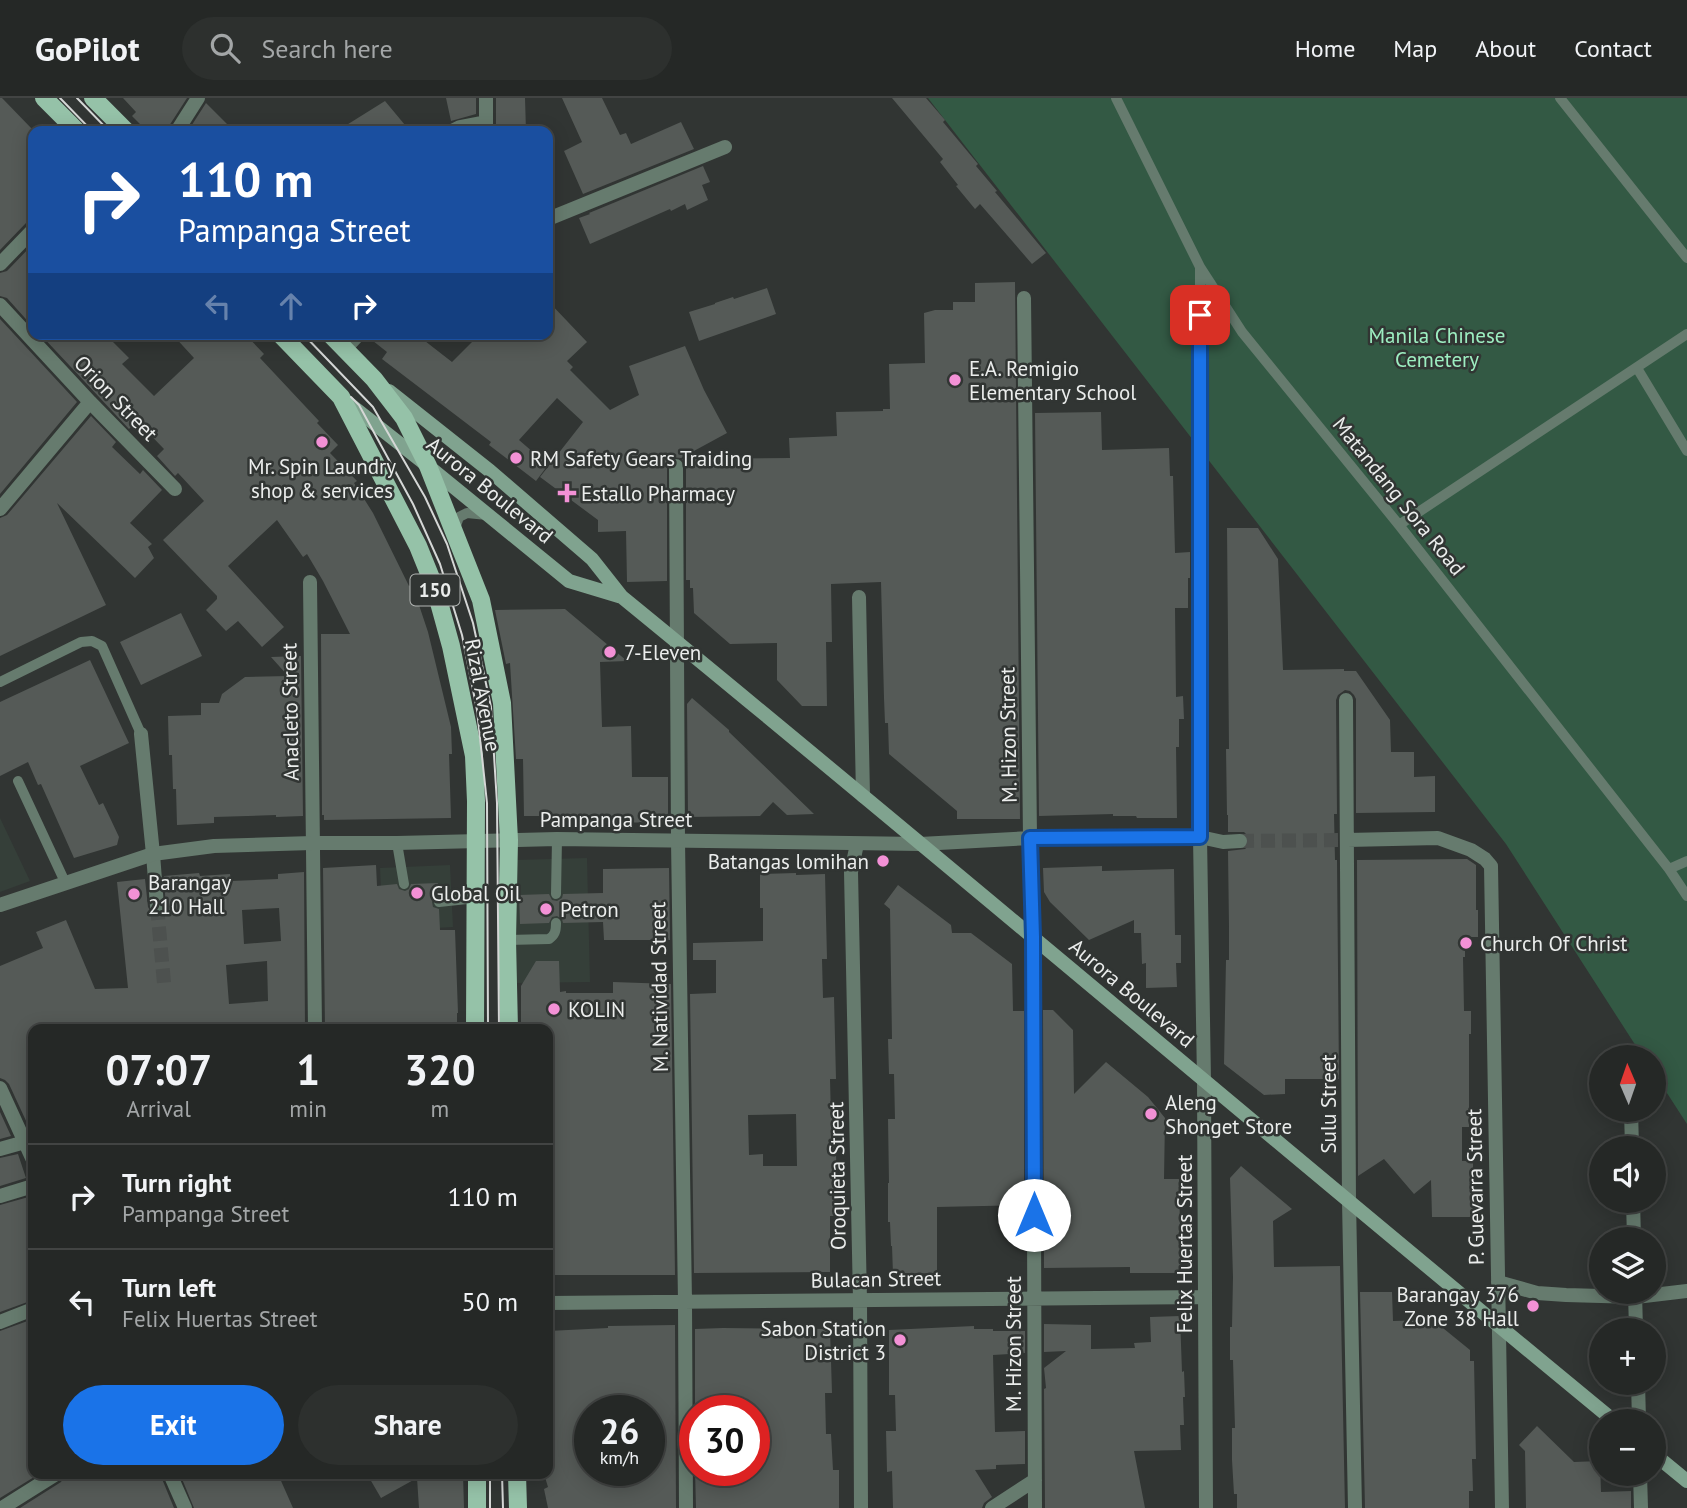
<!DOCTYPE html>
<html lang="en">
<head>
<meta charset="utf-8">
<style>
	body { margin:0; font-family:"PT Sans",sans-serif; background:#2d302e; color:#f1f3f6; height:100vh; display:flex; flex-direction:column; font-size:26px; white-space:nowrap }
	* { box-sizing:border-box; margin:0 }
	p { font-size:23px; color:#a3a6a7 }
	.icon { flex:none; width:38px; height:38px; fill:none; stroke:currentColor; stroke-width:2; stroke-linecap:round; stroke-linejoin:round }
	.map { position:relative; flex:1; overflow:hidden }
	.drawer { position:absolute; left:28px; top:926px; width:525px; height:455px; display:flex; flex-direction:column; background:#252826; border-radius:14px; box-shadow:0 4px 18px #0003,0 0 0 2px #424443 }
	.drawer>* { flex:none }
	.hud { position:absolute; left:28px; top:28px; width:525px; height:214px; border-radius:14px; box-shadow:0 4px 18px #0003,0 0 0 2px #424443; background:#1a4fa0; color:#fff; overflow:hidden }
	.needle { width:46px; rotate:358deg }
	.buttons { position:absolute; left:1589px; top:947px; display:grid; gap:14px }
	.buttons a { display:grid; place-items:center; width:77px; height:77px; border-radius:50%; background:#252826; box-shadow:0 4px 18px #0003,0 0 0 2px #424443; font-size:35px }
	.speed { position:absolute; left:574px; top:1297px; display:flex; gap:14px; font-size:35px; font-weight:700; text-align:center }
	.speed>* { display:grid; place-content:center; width:91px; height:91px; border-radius:50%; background:#252826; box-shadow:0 4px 18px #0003,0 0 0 2px #424443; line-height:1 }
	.speed small { font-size:18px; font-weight:400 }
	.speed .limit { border:10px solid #d22; background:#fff; color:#111 }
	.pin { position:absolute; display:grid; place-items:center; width:60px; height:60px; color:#fff; margin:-30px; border-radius:14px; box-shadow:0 4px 10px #0006 }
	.me { position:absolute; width:77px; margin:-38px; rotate:0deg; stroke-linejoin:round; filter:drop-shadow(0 0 5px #0008) }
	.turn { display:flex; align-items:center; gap:24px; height:147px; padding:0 35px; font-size:32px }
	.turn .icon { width:91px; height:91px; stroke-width:2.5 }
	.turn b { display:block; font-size:49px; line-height:60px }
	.lanes { display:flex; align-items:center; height:66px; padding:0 35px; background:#0003; justify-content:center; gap:35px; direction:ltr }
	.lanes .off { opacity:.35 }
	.eta { display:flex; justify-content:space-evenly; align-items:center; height:119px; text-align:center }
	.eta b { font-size:42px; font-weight:800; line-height:49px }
	.primary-button { display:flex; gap:14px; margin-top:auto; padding:14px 35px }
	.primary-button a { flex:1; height:80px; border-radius:42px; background:#1a73e8; color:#fff; font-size:28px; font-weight:800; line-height:80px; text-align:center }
	.primary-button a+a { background:#2d302e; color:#f1f3f6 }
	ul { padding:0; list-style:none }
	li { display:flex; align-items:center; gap:21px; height:105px; padding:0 35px; border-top:2px solid #424443 }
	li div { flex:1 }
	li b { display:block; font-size:26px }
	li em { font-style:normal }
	header { display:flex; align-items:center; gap:42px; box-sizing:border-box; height:98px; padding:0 35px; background:#252826; border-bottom:2px solid #424443 }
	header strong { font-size:33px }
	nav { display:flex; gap:38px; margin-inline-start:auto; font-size:24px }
	.search { width:490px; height:63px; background:#2d302e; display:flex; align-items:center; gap:18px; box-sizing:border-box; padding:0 24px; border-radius:38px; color:#a3a6a7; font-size:26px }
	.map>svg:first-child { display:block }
	.built { fill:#353f39 }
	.green { fill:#335944 }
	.building { fill:#555a57; fill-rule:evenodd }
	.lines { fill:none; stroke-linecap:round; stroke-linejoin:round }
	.pedestrian-tunnel { stroke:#4d514f; stroke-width:14; stroke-dasharray:14 7; stroke-linecap:butt }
	.service { stroke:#667b6e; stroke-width:10 }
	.pedestrian { stroke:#667b6e; stroke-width:14 }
	.minor { stroke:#667b6e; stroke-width:14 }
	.tertiary { stroke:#667b6e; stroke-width:14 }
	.secondary { stroke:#80a38f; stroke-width:14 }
	.primary { stroke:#95c2a8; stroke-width:18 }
	.tram { stroke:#d5d7d6; stroke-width:2 }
	.route-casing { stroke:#114b97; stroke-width:18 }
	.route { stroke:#1a73e8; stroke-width:12 }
	.poi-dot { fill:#f391d6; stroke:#313533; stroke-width:2.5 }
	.labels { text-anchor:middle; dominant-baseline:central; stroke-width:5; stroke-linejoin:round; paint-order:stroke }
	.shield { fill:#313533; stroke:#b3b6b4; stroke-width:2 }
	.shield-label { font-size:19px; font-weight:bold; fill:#ebedec }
	.park-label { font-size:21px; fill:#9deec1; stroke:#313533 }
	.poi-label { font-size:21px; fill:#ebedec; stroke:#313533; text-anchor:start }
	.street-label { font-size:21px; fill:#ebedec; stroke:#313533 }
</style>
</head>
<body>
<header>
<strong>GoPilot</strong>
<div class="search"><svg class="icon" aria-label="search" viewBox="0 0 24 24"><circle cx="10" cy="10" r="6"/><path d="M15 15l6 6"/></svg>Search here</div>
<nav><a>Home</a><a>Map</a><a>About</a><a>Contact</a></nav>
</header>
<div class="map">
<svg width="1687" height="1410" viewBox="0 0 1687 1410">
	<rect width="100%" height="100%" fill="#313533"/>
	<path class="built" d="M0,720L30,783L0,794Z
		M587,760L590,884L516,885L514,762Z
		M450,767L453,829L383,833L380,770Z"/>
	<path class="green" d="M928,0H1687V1026L1654,975V959H1643L1506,746Z"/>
	<path class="building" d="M0,0H2L33,32V123L26,125L0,152Z
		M123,0H187L169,28L167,33H147L132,18L136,14Z
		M446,0H476V16L451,23Z
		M496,0H525L526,33H496Z
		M562,0H602L620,37L626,35L631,46L681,24L694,51L583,96L564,53L582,44Z
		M892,0H926L945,22L943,24L978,66L976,68L997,93L995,94L1046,155L1032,166L980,106L975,111L956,88L958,87L940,64L943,61Z
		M385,3L410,33H337Z
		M206,5L234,33H188Z
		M703,68L710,84L702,87L708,102L687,112L685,106L671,113L670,111L590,146L579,120L590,116L589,115Z
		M33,146V229L7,200L0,198V175L7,173Z
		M1015,184L1020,721H957V713L889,656L888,625H885L884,600L881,484L831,486L832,544H826L827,608H802L777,582V545L730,546L694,515L693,490H690V482H686V368L682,361L790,360L789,340L837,338L836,314L883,313V311H890L889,266L925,265L924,215L935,212H953V204H975V185Z
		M767,190L776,216L699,243L689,214L715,206V205L733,199L734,201Z
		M548,203L587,244L567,263L573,269L570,272L610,312L639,297L629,268L685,248L704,292L727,335L681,360L672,359L667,364V483L627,484L626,433L598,434V422L540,379L583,324L557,300L519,342L548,367L536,383L489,347L491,344L382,261L387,254L368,239V236H416L452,264L480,236H548Z
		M0,221L77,304L0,396Z
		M40,236H105L129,260L122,266L154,298L194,260L172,236H245L264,256L260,260L319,323L317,325L338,347L330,355L357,383L354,385L373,415L409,488L412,486L428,534L451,629L452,656H449L451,720L324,722V717H322L321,536H350L323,483L307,456L303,459L277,422L228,468L284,529L262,549L238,523L226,533L206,512L217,501V498L163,442L204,403L178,375L175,378L157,358L164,351L137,323L129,331Z
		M1101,314L1102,352L1169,350L1170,378H1173L1175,455L1190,454V480H1188V510H1175L1176,599L1183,598L1184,621H1179V649H1176L1177,720H1137L1136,718H1113V716L1039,718L1035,315Z
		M91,318L116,344L112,349L140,376L143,372L162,392L130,425L152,446L148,449L154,460L135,480L57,405L106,507L0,558V420L7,417Z
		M1227,430H1258L1278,461L1283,572L1344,571V573H1356L1390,622L1391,654H1414V679L1435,678V714L1356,715V601L1354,597L1350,593L1345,592L1338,597L1336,602L1337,716H1334L1335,762H1337L1339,981H1285V996L1264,997L1224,966L1226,862H1229V829L1228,753L1245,751L1248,748L1250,743L1248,738L1244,734H1228V717H1227L1226,651H1229Z
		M565,511L627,563L600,564L602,629L631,628L632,679H668V724L605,725V728H566V718H524L523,661H516L510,565L506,566L495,512Z
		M181,515L202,558L141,587L120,544Z
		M301,558L303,718L276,719V717L214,719V725L177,727L176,691H173L172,657H169L168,618L201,617V605H219L222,596L245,579L288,578L271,559Z
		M90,562L129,645L80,668L99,707L103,705L119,739L117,747L74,760L41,686L38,687L28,664L0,678V604Z
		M692,600L729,632V634L814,716L787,717L773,704L760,718L688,719L687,606Z
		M1467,761L1476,767V812H1478V839H1465V859H1463L1464,913H1471V936H1469V1029H1462V1063H1473V1119H1432L1431,1082L1414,1096L1384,1061L1358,1078L1357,762Z
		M376,767L377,788L397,786L399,791L405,793L409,791L411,786L438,785V797L434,798L432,804L433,809L439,811L440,832H455L458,915H457V931H325L323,770Z
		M1102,768V773L1174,771L1175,837H1181V865H1176L1177,889L1146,890V865L1142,866L1141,835H1134V822L1089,842L1050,804L1044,794L1043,770Z
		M669,770L670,842H604L603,824L563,825L562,821L557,818L552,819L549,825L520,826L519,797L549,796L552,802L557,803L562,800L563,796L603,795V771Z
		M304,774L305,931H33V1023L27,1025L9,986L5,982L0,980V868L43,850L36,834L66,822L95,891L128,890L117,784L145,781L148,809L152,816L157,818L162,816L166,812L164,778L199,775L200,778L230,776L231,783L278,781V776ZM279,810L281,843L244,846L242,812ZM267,863L268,903L229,906L226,867Z
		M796,775V777L825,776L827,861H822L823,900L834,899L836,981H830L831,1020H835L837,1089H835V1118H830V1174L694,1175L690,896L716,895V862H693V845L763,843V810H760V776ZM796,1016L797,1068H763V1056L749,1057L748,1017Z
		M898,787L951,827L952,835H971L1012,866L1013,913H1024V1107L937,1109V1175L893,1176L892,1148H891L890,1124H888V1085H889L888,1021H895L894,976H889L888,941H892L890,811L884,806Z
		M536,863H559L560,894L566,893V895H613V884L671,886L675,1177H548V931H521V888Z
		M1043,912H1053L1073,932L1074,996L1106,964L1148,999L1165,1020L1164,1081H1179L1181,1175H1130V1169L1044,1170Z
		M0,1014L11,1038L0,1041Z
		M18,1056L26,1080L0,1088V1060Z
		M1241,1068L1292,1111L1273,1123L1274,1169L1340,1168L1345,1410H1237V1396H1234L1232,1362V1330H1235L1233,1262H1230V1229H1232L1233,1179L1230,1080Z
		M32,1098L33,1103V1202L0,1214V1107Z
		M1360,1194H1392L1393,1223L1427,1222V1226H1438L1470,1252V1263H1474L1476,1361H1472L1473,1393H1469V1410H1365Z
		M1180,1218L1182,1274L1184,1273L1185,1299H1183L1184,1327H1180L1181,1352L1134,1353L1145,1410H1045L1044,1291L1046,1290L1044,1270L1066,1253L1044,1254V1226L1091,1227V1251L1135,1250L1134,1245L1151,1244L1150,1219Z
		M33,1221V1376H39L0,1400V1233Z
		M675,1227L676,1410H548L544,1391L548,1389L544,1376H548V1233L608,1230V1228ZM590,1312H649V1372H590Z
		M974,1228V1231H993V1233H1025V1255L993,1257L995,1334L1025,1333V1366L996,1367V1371L975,1372L992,1399L984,1405L982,1410H893L892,1373L887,1374L886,1333H896L895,1297H889V1232Z
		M723,1230L830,1231L832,1295H825L826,1336H831L833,1372H839V1410H696L695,1372H756L755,1312H695V1231Z
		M1537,1328L1574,1364L1600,1363L1601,1394L1631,1393V1410H1526L1525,1353L1519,1347Z
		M66,1376H160L174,1410H20L61,1384Z
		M180,1376H278L293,1410H194Z
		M367,1376H463L464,1410H419L417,1380L381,1400Z"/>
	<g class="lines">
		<path class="pedestrian-tunnel" d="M1240,743L1347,742
			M157,808L164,885"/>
		<path class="service" d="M1116,0L1200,169L1242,234L1399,427L1669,771L1687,798
			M1560,0L1687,160
			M1637,270L1687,353
			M1200,313V170
			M1399,427L1687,236
			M454,433L459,419L467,415L487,417
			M0,584L81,544L92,543L102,548L141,636
			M18,683L65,784
			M397,745L404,786
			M1669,771L1687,763
			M556,796L557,741
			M439,804L476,800
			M507,842L549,841C555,837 556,833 556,825"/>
		<path class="pedestrian" d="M486,0V33
			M452,33L460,29L486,24
			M548,121L725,49
			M345,251L359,236
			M153,756L157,808"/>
		<path class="minor" d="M177,33L198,0
			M0,166L33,132
			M1024,200L1030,740L1033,839L1035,1410
			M0,207L90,304L175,391
			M1200,313V739L1204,983L1206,1410
			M676,368L678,743L685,1204L686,1410
			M0,411L90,304
			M310,484L315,931
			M859,499L863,698
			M1346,602L1349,1103L1355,1410
			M141,636L153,756
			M1347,742L1438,740L1471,752L1485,761L1491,768L1502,1410
			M857,746L851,774L860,1202L861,1410
			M920,746L1030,740L1200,739L1223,744L1240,743
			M0,990L33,1062
			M1631,1012L1632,1050
			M0,1051L25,1044
			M0,1098L33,1088
			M1633,1102L1634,1141
			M1498,1184L1537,1195L1566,1197L1636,1199L1687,1193
			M1635,1194L1636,1232
			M548,1205L1205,1199
			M0,1224L33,1211
			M1638,1284L1639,1323
			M170,1376L185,1410
			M1640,1376L1641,1410
			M2,1410L56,1376
			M992,1410L1035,1382"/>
		<path class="tertiary" d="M0,807L153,756L214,748L312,745H397L557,741L920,746"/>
		<path class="secondary" d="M389,293L490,373L592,461L622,499C955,771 1282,1050 1614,1323
			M343,301L428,368L569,483L622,499
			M1654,1356L1687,1383"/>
		<path class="primary" d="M44,0L77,33
			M93,0L126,33
			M280,236L341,299L418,448L435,490L451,548L474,658L476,703L475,931
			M330,236L374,281L404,320L428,368L481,502L502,605L509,742L507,842L509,931
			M477,1376V1410
			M517,1376L518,1410"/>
		<path class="tram" d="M60,0L92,33
			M77,0L109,33
			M303,236L373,309L425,399L447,446L473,525L491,609L497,705L499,931
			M351,299L359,307L413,406L440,466L462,537L477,612L487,705L488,931
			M490,1376V1410
			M502,1376L503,1410"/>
	</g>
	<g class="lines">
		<g class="route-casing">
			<path id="route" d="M1034,1117L1033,839L1030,740L1200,739V217"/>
		</g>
		<use href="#route" class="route"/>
	</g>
	<g class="poi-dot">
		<circle cx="955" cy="282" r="7"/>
		<circle cx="322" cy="344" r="7"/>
		<circle cx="516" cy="360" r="7"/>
		<path d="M563.5 384.5h7v7h7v7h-7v7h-7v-7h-7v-7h7z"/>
		<circle cx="610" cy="554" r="7"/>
		<circle cx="883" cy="763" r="7"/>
		<circle cx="417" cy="795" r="7"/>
		<circle cx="134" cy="796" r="7"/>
		<circle cx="546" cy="811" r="7"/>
		<circle cx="1466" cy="845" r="7"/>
		<circle cx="554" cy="911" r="7"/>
		<circle cx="1151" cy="1016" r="7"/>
		<circle cx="1533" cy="1208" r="7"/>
		<circle cx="900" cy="1242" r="7"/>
	</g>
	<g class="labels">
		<rect class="shield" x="410.5" y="476.5" width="49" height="31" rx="5"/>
		<g class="shield-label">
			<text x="435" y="492">150</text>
		</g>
		<g class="park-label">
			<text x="1437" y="237">Manila Chinese<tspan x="1437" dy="24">Cemetery</tspan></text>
		</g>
		<g class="poi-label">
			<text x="969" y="270">E.A. Remigio<tspan x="969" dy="24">Elementary School</tspan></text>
			<text x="530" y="360">RM Safety Gears Traiding</text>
			<text x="322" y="368" text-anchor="middle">Mr. Spin Laundry<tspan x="322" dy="24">shop &amp; services</tspan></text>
			<text x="581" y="395">Estallo Pharmacy</text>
			<text x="624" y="554">7-Eleven</text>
			<text x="869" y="763" text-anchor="end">Batangas lomihan</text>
			<text x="148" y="784">Barangay<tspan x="148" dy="24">210 Hall</tspan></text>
			<text x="431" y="795">Global Oil</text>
			<text x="560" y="811">Petron</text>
			<text x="1480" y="845">Church Of Christ</text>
			<text x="568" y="911">KOLIN</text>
			<text x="1165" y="1004">Aleng<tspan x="1165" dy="24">Shonget Store</tspan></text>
			<text x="1519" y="1196" text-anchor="end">Barangay 376<tspan x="1519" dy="24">Zone 38 Hall</tspan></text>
			<text x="886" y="1230" text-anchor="end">Sabon Station<tspan x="886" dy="24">District 3</tspan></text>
		</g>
		<g class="street-label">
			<text transform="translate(116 300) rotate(46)">Orion Street</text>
			<text transform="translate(490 392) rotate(39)">Aurora Boulevard</text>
			<text transform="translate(1399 398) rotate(51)">Matandang Sora Road</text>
			<text transform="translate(483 597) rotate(79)">Rizal Avenue</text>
			<text transform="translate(290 614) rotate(-91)">Anacleto Street</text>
			<text transform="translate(1008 637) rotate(-91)">M. Hizon Street</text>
			<text x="616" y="721">Pampanga Street</text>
			<text transform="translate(659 889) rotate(-91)">M. Natividad Street</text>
			<text transform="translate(1132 895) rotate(40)">Aurora Boulevard</text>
			<text transform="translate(1328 1006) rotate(-90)">Sulu Street</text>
			<text transform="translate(837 1078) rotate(-91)">Oroquieta Street</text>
			<text transform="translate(1475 1089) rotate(-91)">P. Guevarra Street</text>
			<text transform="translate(1184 1146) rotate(-90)">Felix Huertas Street</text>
			<text transform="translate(876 1181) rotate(-1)">Bulacan Street</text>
			<text transform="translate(1013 1246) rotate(-90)">M. Hizon Street</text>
		</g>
	</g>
</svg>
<div class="buttons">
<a><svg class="needle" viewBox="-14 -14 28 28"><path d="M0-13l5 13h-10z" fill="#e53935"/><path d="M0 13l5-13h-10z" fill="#a3a6a7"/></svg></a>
<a><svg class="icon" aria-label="sound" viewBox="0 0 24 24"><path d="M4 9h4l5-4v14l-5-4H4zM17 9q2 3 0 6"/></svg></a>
<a><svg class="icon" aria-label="layers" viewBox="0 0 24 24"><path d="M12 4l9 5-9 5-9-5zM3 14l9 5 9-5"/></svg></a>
<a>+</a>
<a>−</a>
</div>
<div class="speed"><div>26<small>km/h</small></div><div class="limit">30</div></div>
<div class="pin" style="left:1200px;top:217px;background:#d93025"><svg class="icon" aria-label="arrive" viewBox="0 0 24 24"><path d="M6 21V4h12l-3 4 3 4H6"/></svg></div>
<svg class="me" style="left:1034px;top:1117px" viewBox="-20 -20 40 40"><circle r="19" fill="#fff"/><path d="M0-13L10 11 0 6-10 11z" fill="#1a73e8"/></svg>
<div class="hud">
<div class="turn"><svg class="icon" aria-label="right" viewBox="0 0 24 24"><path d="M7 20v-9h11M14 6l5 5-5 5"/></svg><div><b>110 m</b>Pampanga Street</div></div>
<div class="lanes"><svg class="icon off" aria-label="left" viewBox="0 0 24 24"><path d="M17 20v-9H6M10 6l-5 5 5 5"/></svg><svg class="icon off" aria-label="ahead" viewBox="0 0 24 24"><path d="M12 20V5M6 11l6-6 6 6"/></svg><svg class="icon" aria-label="right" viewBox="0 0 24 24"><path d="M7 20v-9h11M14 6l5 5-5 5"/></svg></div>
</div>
<section class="drawer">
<div class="eta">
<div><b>07:07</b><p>Arrival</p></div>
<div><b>1</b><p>min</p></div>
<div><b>320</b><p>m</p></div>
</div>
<ul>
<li><svg class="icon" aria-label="right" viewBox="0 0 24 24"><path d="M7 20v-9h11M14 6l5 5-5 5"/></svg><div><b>Turn right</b><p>Pampanga Street</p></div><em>110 m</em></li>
<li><svg class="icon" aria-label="left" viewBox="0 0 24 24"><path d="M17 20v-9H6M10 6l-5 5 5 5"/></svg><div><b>Turn left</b><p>Felix Huertas Street</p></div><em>50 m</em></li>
</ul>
<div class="primary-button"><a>Exit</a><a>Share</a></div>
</section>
</div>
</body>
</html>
